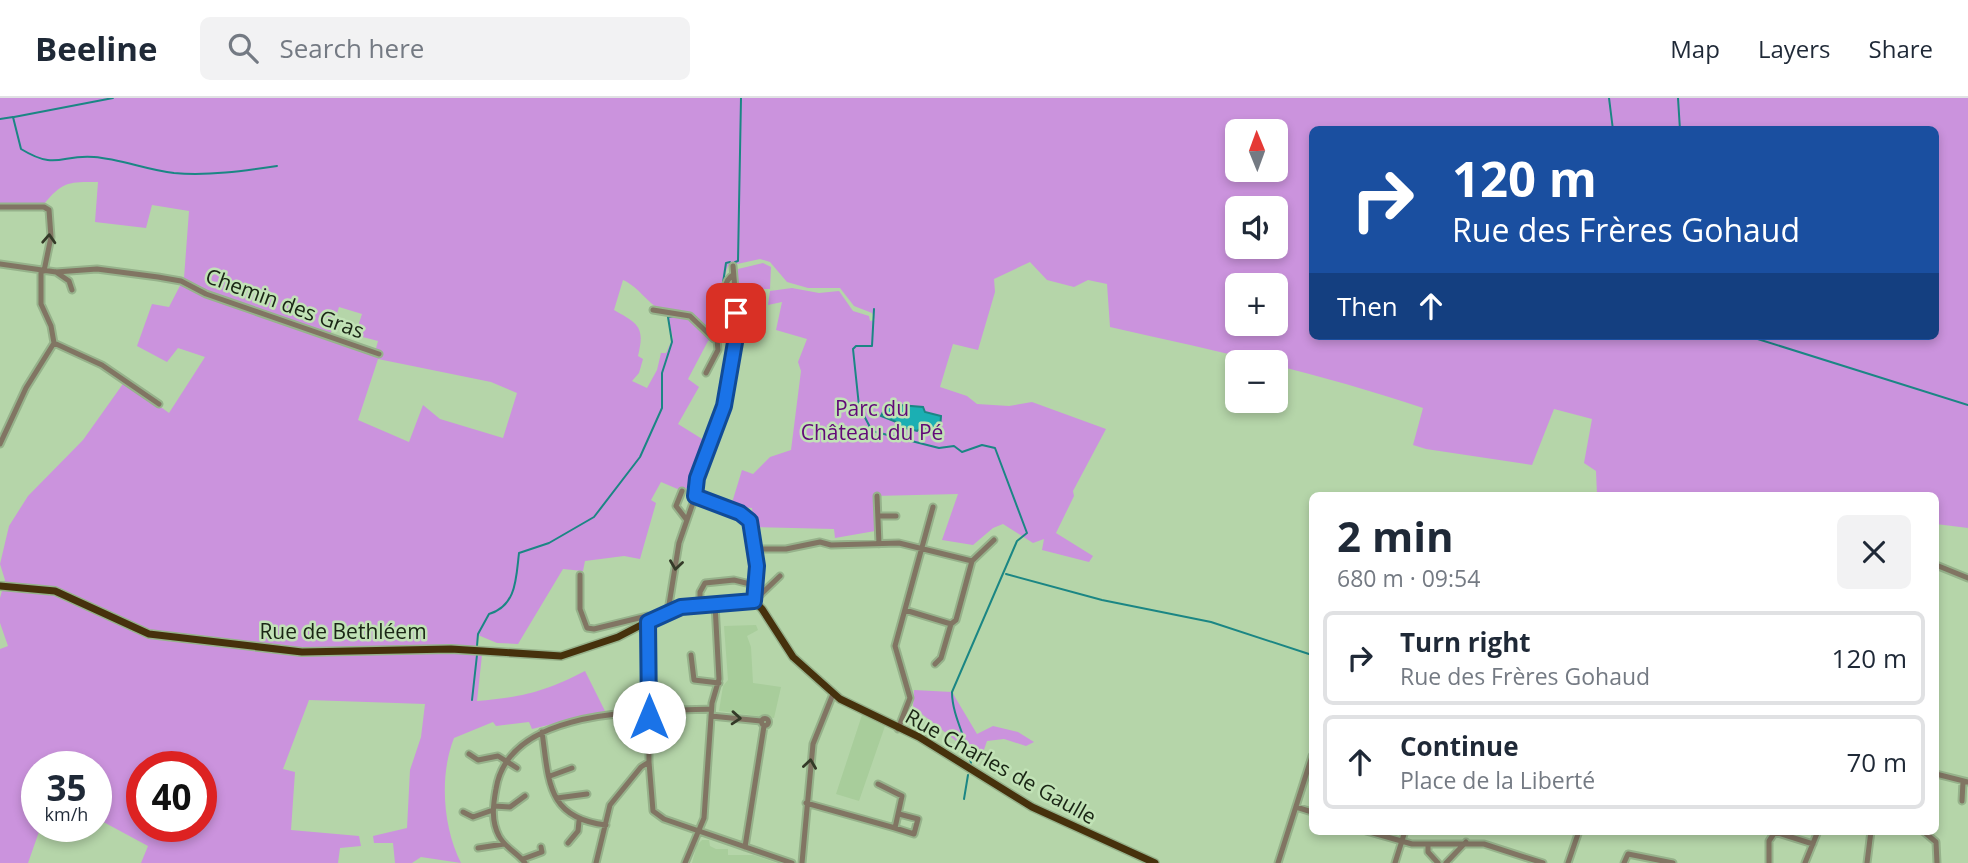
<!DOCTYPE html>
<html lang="en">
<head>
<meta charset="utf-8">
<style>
	body { margin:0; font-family:"Open Sans",sans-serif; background:#f2f2f3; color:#1f2937; height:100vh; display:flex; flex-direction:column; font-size:26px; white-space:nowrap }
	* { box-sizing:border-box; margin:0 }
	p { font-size:23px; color:#747a83 }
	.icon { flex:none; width:38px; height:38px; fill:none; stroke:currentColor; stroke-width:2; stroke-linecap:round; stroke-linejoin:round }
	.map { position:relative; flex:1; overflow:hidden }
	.panel { position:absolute; left:1309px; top:394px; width:630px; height:343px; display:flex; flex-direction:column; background:#fff; border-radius:10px; box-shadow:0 4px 10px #0003 }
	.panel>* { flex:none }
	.hud { position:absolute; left:1309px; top:28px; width:630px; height:214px; border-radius:10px; box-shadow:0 4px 10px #0003; background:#1a4fa0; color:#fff; overflow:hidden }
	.needle { width:46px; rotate:359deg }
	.tools { position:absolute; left:1225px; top:21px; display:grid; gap:14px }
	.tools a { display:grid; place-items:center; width:63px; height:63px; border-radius:10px; background:#fff; box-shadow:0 4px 10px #0003; font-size:35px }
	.speed { position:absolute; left:21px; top:653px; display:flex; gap:14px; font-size:35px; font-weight:700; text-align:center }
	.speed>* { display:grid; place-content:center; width:91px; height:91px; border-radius:50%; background:#fff; box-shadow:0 4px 10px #0003; line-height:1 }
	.speed small { font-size:18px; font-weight:400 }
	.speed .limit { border:10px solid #d22; background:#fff; color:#111 }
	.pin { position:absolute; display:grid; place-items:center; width:60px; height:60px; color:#fff; margin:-30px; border-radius:14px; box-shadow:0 4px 10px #0006 }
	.me { position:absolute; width:77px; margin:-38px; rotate:0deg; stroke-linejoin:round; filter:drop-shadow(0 0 5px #0008) }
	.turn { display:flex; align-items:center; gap:24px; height:147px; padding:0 28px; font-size:32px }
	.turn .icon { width:91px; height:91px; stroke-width:2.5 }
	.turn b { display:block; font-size:49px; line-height:60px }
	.then { display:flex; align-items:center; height:66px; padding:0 28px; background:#0003; gap:14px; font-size:26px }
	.round { display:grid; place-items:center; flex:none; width:74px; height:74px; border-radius:10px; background:#f2f2f3 }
	.head { display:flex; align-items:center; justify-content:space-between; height:119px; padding:0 28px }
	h1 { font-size:42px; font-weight:700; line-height:52px }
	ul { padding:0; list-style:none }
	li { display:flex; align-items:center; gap:21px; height:94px; margin:0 14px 10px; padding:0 14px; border:4px solid #e0e1e3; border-radius:10px }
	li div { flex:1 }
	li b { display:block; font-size:26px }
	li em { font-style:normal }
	header { display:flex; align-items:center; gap:42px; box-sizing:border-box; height:98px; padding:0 35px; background:#fff; border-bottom:2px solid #e0e1e3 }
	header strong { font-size:33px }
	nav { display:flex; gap:38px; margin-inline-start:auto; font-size:24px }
	.search { width:490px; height:63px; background:#f2f2f3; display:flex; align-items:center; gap:18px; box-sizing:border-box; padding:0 24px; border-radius:10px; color:#747a83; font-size:26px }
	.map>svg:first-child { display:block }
	.built { fill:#a8cd9b }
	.green { fill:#cb93dd; fill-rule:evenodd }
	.water { fill:#1bafb3; stroke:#1b8684; stroke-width:2 }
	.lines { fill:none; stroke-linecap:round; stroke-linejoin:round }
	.stream { stroke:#1b8684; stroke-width:2 }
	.minor-casing { stroke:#96b28b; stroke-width:9 }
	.major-casing { stroke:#96b28b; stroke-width:10 }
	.minor { stroke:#817563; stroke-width:5 }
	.major { stroke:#46310c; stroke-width:7 }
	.oneway { stroke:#343a28 }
	.route-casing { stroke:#114b97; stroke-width:18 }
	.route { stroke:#1a73e8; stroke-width:12 }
	.labels { text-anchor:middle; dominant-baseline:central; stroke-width:5; stroke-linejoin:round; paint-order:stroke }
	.street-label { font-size:21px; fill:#1a2615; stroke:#c1e2b6 }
	.park-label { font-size:21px; fill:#620978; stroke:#c1e2b6 }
</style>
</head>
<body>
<header>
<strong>Beeline</strong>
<div class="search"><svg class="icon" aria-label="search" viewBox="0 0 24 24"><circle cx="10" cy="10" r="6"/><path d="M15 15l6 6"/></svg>Search here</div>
<nav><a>Map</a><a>Layers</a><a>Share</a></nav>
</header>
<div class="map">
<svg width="1968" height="765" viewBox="0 0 1968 765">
	<rect width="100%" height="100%" fill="#b5d5a9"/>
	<path class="built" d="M756,527L758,532L747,538L751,549L753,585L781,589L774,620L719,613L723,588L728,582L724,528Z
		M862,617L885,628L859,703L836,696Z
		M702,742H709L710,748L716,751H728V757H753L777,765H692L697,747Z"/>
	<path class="green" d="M0,0H1968V430L1936,426V397H1597L1596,373L1584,365L1592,321L1554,311L1532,367L1426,351L1413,347L1423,310C1320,275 1216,253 1110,229L1107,186L1088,182L1074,189L1047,182L1030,164L994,181L995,194L978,252L953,246L940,289L967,298L977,306L1009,308L1032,304L1106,331L1073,393L1074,398L1056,435L1093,458L1089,464L1042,452L1044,441L1033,445L1003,426L993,430L973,447L942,442L958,396L874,398L875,433L835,440L834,431L754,429L752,410L731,408L742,372L753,376L770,359L791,352L801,273L798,264L807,241L776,232L782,204L768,207L770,193L792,190L819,195L839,193L853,213L869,218L870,223L875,222L872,215L854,208L840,190H808L787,184L770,164L760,161L728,168C719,191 727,216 718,238L708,243L688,281L699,289L678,326L707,344L700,360H697L687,390L680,392L661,384L651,402L656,405L640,461L624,458L585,463L583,473L563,471L518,546L497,545L478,537L476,547L482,557L477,603C523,599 544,594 585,573L605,613L532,631L529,624L496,628L493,624L454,640C439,678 443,729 461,765L421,759L412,765H395L393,745H374L373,738L407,730L410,672L421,639L425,606L309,602L283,671L295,674L291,732L359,738L361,748L340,750L338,765H141L148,748L96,720V668H37V728H41L28,765H0V551L8,548L0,525V500L5,482L0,466L9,428L28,398L83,342L125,283L169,315L205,259L178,250L167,264L137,248L152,206L169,209L184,180L189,113L152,107L146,130L95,124L98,84C69,84 63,83 44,106L0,107ZM1312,32H1936V238H1312ZM1237,33H1276V72H1237ZM1237,110H1276V149H1237ZM623,182C641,190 648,208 666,214L673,240L666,255H661L657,272L647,290L632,283L639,275L643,261L638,258C645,229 639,226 614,212ZM1237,187H1276V226H1237ZM339,209L362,216L355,237L378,243L374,258L329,241ZM378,261L491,284L517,295L503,340L440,321L423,307L409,344L358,322ZM142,668H201V728H142Z
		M763,165L771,169L770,191H738V171Z
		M914,592L952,594L977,636L993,628L1018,634L1034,644L1026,648L1004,641L987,643L979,666L970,662V654L913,609Z"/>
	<path class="water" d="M887,306L923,309L925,314L941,318L940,331L921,330L917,333L901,329L899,325L881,318Z"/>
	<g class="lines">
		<path class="stream" d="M1609,0L1613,32
			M1678,0L1680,32
			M14,19L113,0
			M0,21L13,19L21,51C57,73 61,56 94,59C121,61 147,72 174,75C208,78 243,73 277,68
			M735,164L738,163L741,0
			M721,198L726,165L730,164
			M874,211L872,248H856L853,251L859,308L872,333L939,350L954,348L962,354L982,347L995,350L1027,435L1017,443L952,594C952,618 967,641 971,665
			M721,226V210
			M701,232L711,242
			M1748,238L1968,307
			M1006,476L1102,502L1211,524L1312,557
			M477,548L478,536L489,516C517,508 516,479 519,455L549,445L594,419L640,359L662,310V275L672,244L668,219L675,218
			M472,602L477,557
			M964,701L968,677"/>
		<g class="minor-casing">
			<path id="minor" d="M0,109H44L49,112L51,139L44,173
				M0,166L56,174L97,171L158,179L181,183L206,196L379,256
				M56,174L69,183L72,192
				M653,212L690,218L714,241H719C731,224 715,188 733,177
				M54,245L102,267L159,306
				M706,275L718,252L717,242
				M0,346L26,290L54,245L51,228L41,206V173
				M682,393L676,408L686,421
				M877,398L879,446
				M695,399L740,415L750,423L757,468L754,503
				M878,418H896
				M755,451H786L820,444L831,447L899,445L972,463
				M1936,467L1968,480
				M580,477V511L587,530L594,531L647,518L654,521
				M754,503L780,478
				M700,507V494L705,485L734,482L754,487
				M905,512L951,526L956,522L972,463L994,442
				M668,513L679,445L695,399L697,380L724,308L738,227L733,168
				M648,524L649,664L653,713L664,721L792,765
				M691,557L694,582L719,585
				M935,566L941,560L951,526
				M711,618L761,623
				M761.5 624a3.5 3.5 0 1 1 7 0a3.5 3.5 0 1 1-7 0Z
				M898,631L910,600L895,548L933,409
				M542,634C549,684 547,720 606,727
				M469,656L478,662L498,658L517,670
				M1936,676L1968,684
				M550,678L572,670
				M557,700L587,696
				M1962,703L1963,684
				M806,705L895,730L902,698L878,686
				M494,708L510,709L525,698
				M1296,709L1312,714
				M463,714L473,719L493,712
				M895,730L914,736L918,721L899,716
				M1366,733L1412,746H1484L1543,765
				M1923,733L1936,744L1937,765
				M568,745L578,733L579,723
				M1428,748V754L1438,765
				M745,749L764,628
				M478,750L504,746
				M523,761L542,754L541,749
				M525,765C518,755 505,750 499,738C491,723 493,707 496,691C509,608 648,614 711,611
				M596,765L610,707L641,669L649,664
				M685,765L704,720L712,605L719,581L715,506
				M802,765L813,646L833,596
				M1278,765L1312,658
				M1395,765L1405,733
				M1446,765L1466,744
				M1568,765L1579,733
				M1624,765L1628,756L1673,765
				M1769,765V743L1775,734L1813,746
				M1805,765L1818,733
				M1867,765L1871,733"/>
		</g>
		<g class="major-casing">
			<path id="major" d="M0,488L55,493L149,536L302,554L451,551L561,558L618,539L668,513L754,503L762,511L793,559L840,601L919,639L1032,709L1155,765"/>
		</g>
		<use href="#minor" class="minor"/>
		<use href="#major" class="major"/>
	</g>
	<defs><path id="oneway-chevron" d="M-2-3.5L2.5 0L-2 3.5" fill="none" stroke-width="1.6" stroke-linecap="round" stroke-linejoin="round" transform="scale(1.75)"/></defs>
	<g class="oneway">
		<use href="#oneway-chevron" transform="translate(49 141) rotate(-87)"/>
		<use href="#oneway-chevron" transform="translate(676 467) rotate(98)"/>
		<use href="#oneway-chevron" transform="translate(736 620) rotate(4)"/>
		<use href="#oneway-chevron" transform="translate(810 666) rotate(-82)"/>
	</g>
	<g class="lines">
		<g class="route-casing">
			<path id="route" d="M649,619L648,524L681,509L754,503L757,468L750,423L740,415L695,398L697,380L724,308L738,227L736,215"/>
		</g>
		<use href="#route" class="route"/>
	</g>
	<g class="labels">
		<g class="street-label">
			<text transform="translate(285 205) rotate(20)">Chemin des Gras</text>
			<text x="343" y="533">Rue de Bethléem</text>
			<text transform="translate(1001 668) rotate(29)">Rue Charles de Gaulle</text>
		</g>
		<g class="park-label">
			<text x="872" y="310">Parc du<tspan x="872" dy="24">Château du Pé</tspan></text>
		</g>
	</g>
</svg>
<div class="tools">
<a><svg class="needle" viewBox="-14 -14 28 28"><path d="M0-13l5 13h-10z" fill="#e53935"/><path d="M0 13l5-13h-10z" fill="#747a83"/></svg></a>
<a><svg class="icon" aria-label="sound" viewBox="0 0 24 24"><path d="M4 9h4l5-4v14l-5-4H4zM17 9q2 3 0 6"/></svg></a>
<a>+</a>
<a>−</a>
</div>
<div class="speed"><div>35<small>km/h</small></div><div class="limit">40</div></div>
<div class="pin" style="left:736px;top:215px;background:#d93025"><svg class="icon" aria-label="arrive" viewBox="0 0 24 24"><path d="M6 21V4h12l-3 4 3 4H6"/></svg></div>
<svg class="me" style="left:649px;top:619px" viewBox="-20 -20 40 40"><circle r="19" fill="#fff"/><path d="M0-13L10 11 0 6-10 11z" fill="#1a73e8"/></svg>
<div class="hud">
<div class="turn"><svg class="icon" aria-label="right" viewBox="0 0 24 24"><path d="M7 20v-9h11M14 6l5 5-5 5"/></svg><div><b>120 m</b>Rue des Frères Gohaud</div></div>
<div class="then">Then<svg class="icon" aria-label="ahead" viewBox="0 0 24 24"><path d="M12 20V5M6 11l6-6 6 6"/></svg></div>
</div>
<section class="panel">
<div class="head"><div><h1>2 min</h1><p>680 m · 09:54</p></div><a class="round"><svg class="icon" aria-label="close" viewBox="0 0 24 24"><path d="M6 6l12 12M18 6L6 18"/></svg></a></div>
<ul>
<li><svg class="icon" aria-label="right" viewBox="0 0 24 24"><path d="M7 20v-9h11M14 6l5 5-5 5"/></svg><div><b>Turn right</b><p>Rue des Frères Gohaud</p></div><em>120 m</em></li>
<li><svg class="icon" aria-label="ahead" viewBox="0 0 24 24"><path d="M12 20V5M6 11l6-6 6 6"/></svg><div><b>Continue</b><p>Place de la Liberté</p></div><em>70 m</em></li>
</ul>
</section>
</div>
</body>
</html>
